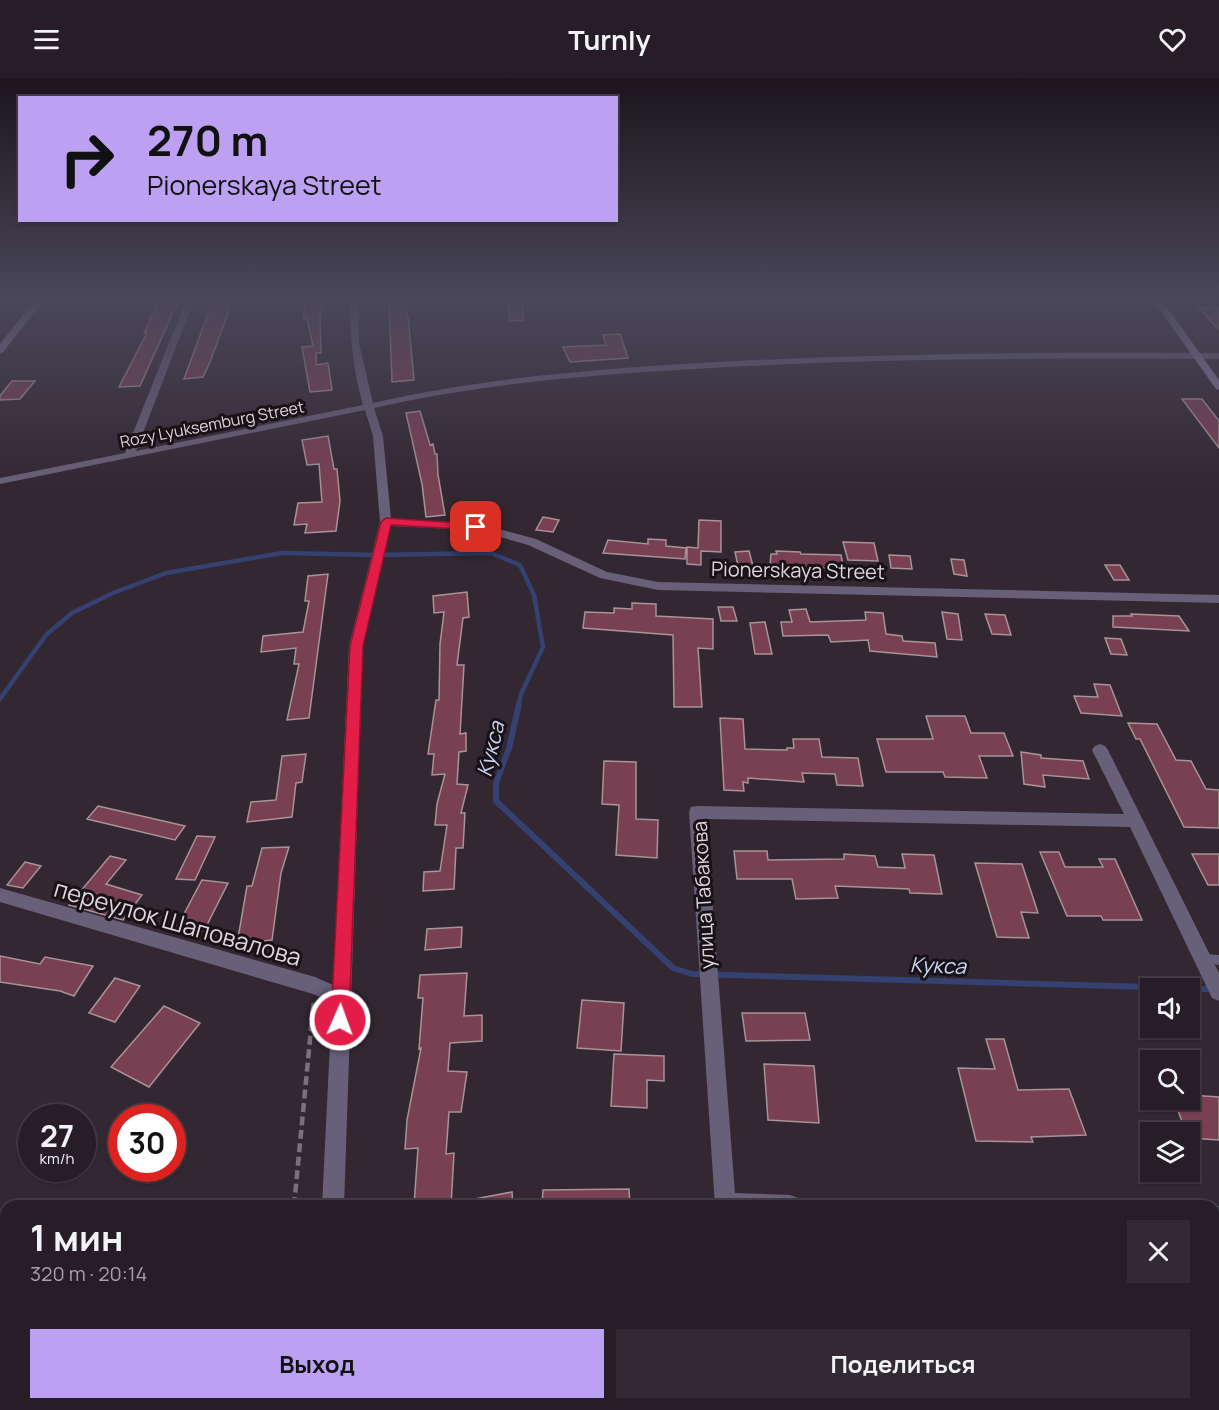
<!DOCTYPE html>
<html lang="ru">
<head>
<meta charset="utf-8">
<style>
	body { margin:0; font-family:Manrope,sans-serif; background:#322a32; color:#f1f3f6; height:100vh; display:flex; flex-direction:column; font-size:22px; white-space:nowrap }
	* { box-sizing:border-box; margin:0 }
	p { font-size:20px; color:#a4a2a7 }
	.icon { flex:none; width:33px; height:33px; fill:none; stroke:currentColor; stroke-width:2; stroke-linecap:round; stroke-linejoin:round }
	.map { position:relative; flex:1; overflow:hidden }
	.drawer { position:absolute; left:0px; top:1122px; width:1220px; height:210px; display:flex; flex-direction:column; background:#261d26; border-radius:18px 18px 0 0; box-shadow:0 2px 4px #0004,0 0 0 2px #423b43 }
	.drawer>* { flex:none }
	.banner { position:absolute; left:18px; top:18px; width:600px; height:126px; border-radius:0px; box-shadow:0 2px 4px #0004,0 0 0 2px #423b43; background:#bca0f2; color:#111; overflow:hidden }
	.tools { position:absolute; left:1140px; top:900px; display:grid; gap:12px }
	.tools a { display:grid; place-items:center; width:60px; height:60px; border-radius:0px; background:#261d26; box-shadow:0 2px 4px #0004,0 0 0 2px #423b43; font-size:30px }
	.speed { position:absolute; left:18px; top:1026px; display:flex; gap:12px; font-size:30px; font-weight:700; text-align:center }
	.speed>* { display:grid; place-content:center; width:78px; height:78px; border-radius:50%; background:#261d26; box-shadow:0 2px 4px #0004,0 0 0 2px #423b43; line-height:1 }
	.speed small { font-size:15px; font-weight:400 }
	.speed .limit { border:9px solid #d22; background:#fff; color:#111 }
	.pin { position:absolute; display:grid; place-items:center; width:51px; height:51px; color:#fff; margin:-26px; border-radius:12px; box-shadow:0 3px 9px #0006 }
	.me { position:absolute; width:66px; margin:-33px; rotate:2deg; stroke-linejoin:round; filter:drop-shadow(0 0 4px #0008) }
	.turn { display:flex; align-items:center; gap:21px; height:126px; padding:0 30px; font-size:27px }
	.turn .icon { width:78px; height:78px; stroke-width:2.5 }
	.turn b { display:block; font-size:42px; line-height:51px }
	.round { display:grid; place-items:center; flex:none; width:63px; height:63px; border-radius:0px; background:#322a32 }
	.head { display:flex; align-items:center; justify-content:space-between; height:102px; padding:0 30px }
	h1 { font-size:36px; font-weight:700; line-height:45px }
	.primary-button { display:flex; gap:12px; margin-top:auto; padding:12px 30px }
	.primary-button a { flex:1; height:69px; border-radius:0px; background:#bca0f2; color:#111; font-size:24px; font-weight:700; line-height:69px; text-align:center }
	.primary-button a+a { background:#322a32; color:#f1f3f6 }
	header { display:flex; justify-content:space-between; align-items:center; height:78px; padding:0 30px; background:#261d26; font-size:27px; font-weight:700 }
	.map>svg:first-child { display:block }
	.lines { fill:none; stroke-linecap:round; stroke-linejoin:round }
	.stream-far1 { stroke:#344171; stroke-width:4.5 }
	.stream { stroke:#344171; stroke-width:6 }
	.building { fill:#793f53; stroke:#a79398; stroke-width:1.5 }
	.path-far1 { stroke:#7b717a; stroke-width:3; stroke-dasharray:7 3; stroke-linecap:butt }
	.path { stroke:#7b717a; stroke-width:4.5; stroke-dasharray:9 4.5; stroke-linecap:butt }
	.lane { fill:#686078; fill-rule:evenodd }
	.street { fill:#686078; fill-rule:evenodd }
	.secondary { fill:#8a7ea2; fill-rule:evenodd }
	.route { fill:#e11d48; stroke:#92132f; stroke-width:1.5 }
	.labels { text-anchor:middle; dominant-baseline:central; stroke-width:6; stroke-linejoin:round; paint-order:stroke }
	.far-street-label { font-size:16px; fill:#ded6dd; stroke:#181217 }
	.street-label { font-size:20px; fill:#ded6dd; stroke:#181217 }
	.water-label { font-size:21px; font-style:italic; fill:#c9d4f4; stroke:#181217 }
	.near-street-label { font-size:24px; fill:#ded6dd; stroke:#181217 }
</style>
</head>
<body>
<header><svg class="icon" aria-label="menu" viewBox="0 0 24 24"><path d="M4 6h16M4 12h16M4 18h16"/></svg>Turnly<svg class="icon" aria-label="heart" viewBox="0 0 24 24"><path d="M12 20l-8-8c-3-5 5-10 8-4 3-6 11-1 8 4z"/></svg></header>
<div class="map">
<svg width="1219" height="1332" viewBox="0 0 1219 1332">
	<rect width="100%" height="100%" fill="#332732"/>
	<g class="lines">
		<path class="stream-far1" d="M0,621L46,557L72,535L113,515L166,495L282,475L376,477L491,475L520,487L534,517L543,569L521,616L518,628"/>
		<path class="stream" d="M519,626L509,670L496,705V723L673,890L692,896L1186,910
			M1190,911H1219"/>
	</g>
	<path class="building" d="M213,222H230L227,233H229L210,284L203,299L184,301Z
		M508,222H523V242L510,243Z
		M178,223L140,308L119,309L147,255H144L158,224Z
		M404,223L408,239L414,302L392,304L389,224Z
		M324,224L320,237L321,275H316V287L328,285L332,312L310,314L302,269L313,268L307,240L304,241L305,225Z
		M1198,229H1216L1219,233V252Z
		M620,256L628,280L570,284L563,269L606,267L603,257Z
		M12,303H35L20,321L0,322V318Z
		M1182,321H1202L1219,343V370Z
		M420,333L430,367L433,366L435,376H437L438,397L445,437L426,439L422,406L406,335Z
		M328,358L334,391H337L340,423L336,453L305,455L307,446L294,447L298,425L322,424L319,386L307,387L302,362Z
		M543,439L559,442L553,454L536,452Z
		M699,442L721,443V474L701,473V487L687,486V469L698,470Z
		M648,461L666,462V468L686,470L685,481L603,475L608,462L648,466Z
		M843,464L874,465L878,483L848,482Z
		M749,473L753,488H738L735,474Z
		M776,473L800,474L801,476L841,477L844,491L770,487L771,476H777Z
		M889,477L910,478L912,491L891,490Z
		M951,481L964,482L967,498L954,496Z
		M1105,487H1120L1129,502H1114Z
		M328,496L309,640L287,642L299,586H294L296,570L261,574L263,558L303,554L309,523H305L308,498Z
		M467,514L469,539L463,540L457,587H464L460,656L466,655V673L459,674L457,706L468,707L461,735H465L463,770H456L454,811L423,813L424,794L440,793L447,747H435L437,726L445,696L432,697L434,676H428L436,622H439L440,566L444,534L434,535L433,518Z
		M632,525L656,526V538L713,541V571L698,570L702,629H674L673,557L583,550L585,534L614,535V530L632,531Z
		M718,529H733L737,543H721Z
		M806,531L810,544L866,542L865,534L883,535L886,556L902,558L903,563L935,565L937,579L870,573L868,562L831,564L828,557L783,558L781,544H792L789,532Z
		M942,534L958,536L962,562L947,561Z
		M985,536L1005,537L1011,557L992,556Z
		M1131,536L1179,538L1189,553L1113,549V538H1132Z
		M765,544L772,576H755L750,545Z
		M1105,560L1121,561L1127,577L1111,576Z
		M1094,606L1110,607L1122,638L1081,635L1074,618L1098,619Z
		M926,638H965L971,655H1004L1013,678H979L987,700L945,699L943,694H886L877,661H933Z
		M720,640L743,641L745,671L787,672V670H794L793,661H819L822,679L858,680L863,708L837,707L835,696L802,695L804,704L748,700V705L743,704L744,713L724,712Z
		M1128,645L1157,646L1176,682L1191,683L1206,711L1219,712V750L1184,749L1140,661H1136Z
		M1021,674L1041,677V680L1083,683L1089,701L1043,697L1045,709L1024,706Z
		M306,676L302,704L296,705L292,739L247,744L251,724L276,722L282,678Z
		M604,683L636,684V741L658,742L657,780L616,777L619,727L602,726Z
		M98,728L185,748L175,762L87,741Z
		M197,758L215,759L195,802L176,801Z
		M289,769L281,795L272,862L237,866L247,808H252L262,770Z
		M734,773H767L768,782L844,781V776L875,778L878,789L905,790L902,776L934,777L942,816L910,815L909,811L835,808L838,820L796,821L792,801H737Z
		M1040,774H1059L1065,789H1103L1099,781H1115L1142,842H1103L1101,838H1067Z
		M1192,776H1219V807H1208Z
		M110,778L126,782L106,806L142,817L123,842L69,827Z
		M25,784L41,788L23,810L7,807Z
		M975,785L1022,786L1038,835L1021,834L1029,860L997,859Z
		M202,802L228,805L204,853L177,849Z
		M462,849L461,869L425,872L427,851Z
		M0,878L40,886L45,879L93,888L74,918L60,913L0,904Z
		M467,895L464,938L482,937V963L450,965L448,993L467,994L461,1034H449L446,1076L454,1075L451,1128H414L418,1070L405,1071L407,1042L421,970L419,971L423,920H418L420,897Z
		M115,900L140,908L115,944L89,935Z
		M582,922L624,925L621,973L577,970Z
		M164,928L200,945L149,1009L111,989Z
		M742,935H805L810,962L746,963Z
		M986,961H1004L1018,1012L1069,1011L1086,1057L1031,1059L1033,1064L976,1063L958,990L995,991Z
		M614,976L664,978V1003L647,1002V1030L611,1028Z
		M764,986L814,988L819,1045L768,1042Z
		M1190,1017L1219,1019V1062L1190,1060V1054H1186L1174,1022H1190Z
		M629,1111L630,1128H542L543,1112Z
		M512,1114L513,1128H474V1121Z"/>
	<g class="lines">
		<path class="path-far1" d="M312,932L313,925"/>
		<path class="path" d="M294,1128L313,930
			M274,1326V1332"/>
		<path class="lane" d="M1204,876L1219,877V887L1200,884L1199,881L1200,878Z"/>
		<path class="street" d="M186,222H194L136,373L363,327C353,292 350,258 350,222H358L359,265L373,325C485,299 600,291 715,284C883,275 1051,274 1219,275V281C1050,280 880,280 711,290C598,296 485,305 374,330L383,358L391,441L476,445L536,461L607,494L658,504L1219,517V525L658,512L600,500L528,467L476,452L391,448L363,568L344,1128H322L332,924L313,916L0,824V810L315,899L333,907L349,568L380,444L373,358L365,332L0,406V400L125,375Z
			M1100,666L1105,668L1108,672L1219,895V923L1212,920L1130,749L706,741L735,1115L790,1117L798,1120L801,1128H715L689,734L691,729L697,728L1124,736L1092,672L1095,668Z
			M1214,1128H1219V1150H1214Z
			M314,1326H340V1332H314Z"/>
		<path class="secondary" d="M35,222H44L3,274L0,275V266Z
			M1153,222H1162L1219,302V312L1216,311Z"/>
	</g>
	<linearGradient id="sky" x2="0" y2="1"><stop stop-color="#1c151c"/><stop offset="0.54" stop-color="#4a475a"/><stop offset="1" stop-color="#4a475a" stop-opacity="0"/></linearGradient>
	<rect width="1219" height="409" fill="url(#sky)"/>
	<path class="route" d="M386,440L476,446L481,449L476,452L391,447L363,568L349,942L346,948L340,950L334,948L331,942L350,568L381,444Z"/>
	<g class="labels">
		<g class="far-street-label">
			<text transform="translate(212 346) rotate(-11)">Rozy Lyuksemburg Street</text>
		</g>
		<g class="street-label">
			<text transform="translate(798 492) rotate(1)">Pionerskaya Street</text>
			<text transform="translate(703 817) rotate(-93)">улица Табакова</text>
		</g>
		<g class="water-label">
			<text transform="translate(490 671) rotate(-76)">Кукса</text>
			<text transform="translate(938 887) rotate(2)">Кукса</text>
		</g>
		<g class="near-street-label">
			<text transform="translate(178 844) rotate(16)">переулок Шаповалова</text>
		</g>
	</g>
</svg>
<div class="tools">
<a><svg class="icon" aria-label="sound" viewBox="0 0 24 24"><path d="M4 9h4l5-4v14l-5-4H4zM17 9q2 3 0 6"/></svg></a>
<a><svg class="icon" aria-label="search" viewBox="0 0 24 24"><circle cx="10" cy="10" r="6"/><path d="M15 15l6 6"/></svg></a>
<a><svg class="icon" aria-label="layers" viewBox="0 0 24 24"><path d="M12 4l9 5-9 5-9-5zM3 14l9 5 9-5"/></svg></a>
</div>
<div class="speed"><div>27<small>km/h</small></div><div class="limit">30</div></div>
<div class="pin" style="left:476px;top:449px;background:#d93025"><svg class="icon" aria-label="arrive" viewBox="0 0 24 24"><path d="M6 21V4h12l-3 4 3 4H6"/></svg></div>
<svg class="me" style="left:340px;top:942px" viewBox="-20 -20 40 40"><circle r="17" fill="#e11d48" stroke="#fff" stroke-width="3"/><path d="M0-11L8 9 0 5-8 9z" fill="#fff"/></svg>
<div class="banner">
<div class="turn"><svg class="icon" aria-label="right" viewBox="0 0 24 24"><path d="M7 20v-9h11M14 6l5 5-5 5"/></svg><div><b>270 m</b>Pionerskaya Street</div></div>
</div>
<section class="drawer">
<div class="head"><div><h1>1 мин</h1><p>320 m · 20:14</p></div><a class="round"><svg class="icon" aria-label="close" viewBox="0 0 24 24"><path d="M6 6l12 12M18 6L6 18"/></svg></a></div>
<div class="primary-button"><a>Выход</a><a>Поделиться</a></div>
</section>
</div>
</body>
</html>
